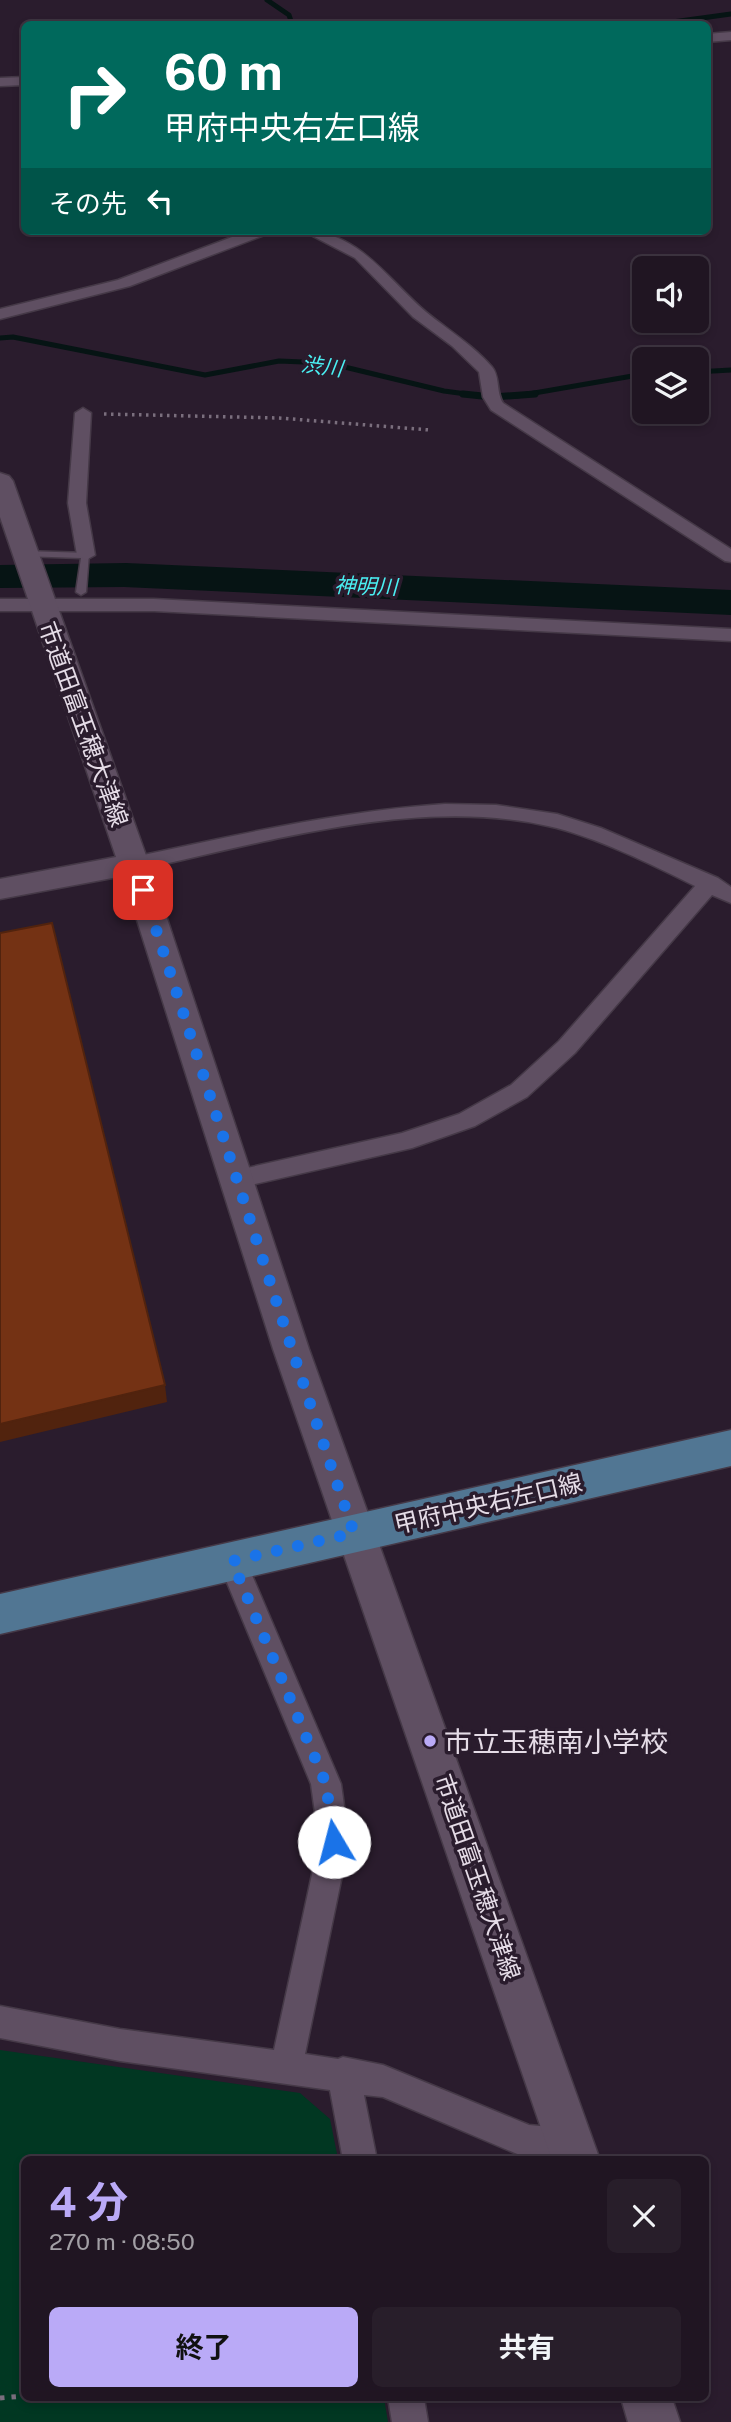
<!DOCTYPE html>
<html lang="ja">
<head>
<meta charset="utf-8">
<style>
	body { margin:0; font-family:"Public Sans","Noto Sans JP",sans-serif; background:#281e2a; color:#f1f3f6; height:100vh; display:flex; flex-direction:column; font-size:26px; white-space:nowrap }
	* { box-sizing:border-box; margin:0 }
	p { font-size:23px; color:#a29fa5 }
	.icon { flex:none; width:38px; height:38px; fill:none; stroke:currentColor; stroke-width:2; stroke-linecap:round; stroke-linejoin:round }
	.map { position:relative; flex:1; overflow:hidden }
	.panel { position:absolute; left:21px; top:2156px; width:688px; height:245px; display:flex; flex-direction:column; background:#201522; border-radius:10px; box-shadow:0 4px 10px #0003,0 0 0 2px #3d3440 }
	.panel>* { flex:none }
	.banner { position:absolute; left:21px; top:21px; width:690px; height:214px; border-radius:10px; box-shadow:0 4px 10px #0003,0 0 0 2px #3d3440; background:#00695c; color:#fff; overflow:hidden }
	.controls { position:absolute; left:632px; top:256px; display:grid; gap:14px }
	.controls a { display:grid; place-items:center; width:77px; height:77px; border-radius:10px; background:#201522; box-shadow:0 4px 10px #0003,0 0 0 2px #3d3440; font-size:35px }
	.pin { position:absolute; display:grid; place-items:center; width:60px; height:60px; color:#fff; margin:-30px; border-radius:14px; box-shadow:0 4px 10px #0006 }
	.me { position:absolute; width:77px; margin:-38px; rotate:352deg; stroke-linejoin:round; filter:drop-shadow(0 0 5px #0008) }
	.turn { display:flex; align-items:center; gap:24px; height:147px; padding:0 28px; font-size:32px }
	.turn .icon { width:91px; height:91px; stroke-width:2.5 }
	.turn b { display:block; font-size:49px; line-height:60px }
	.then { display:flex; align-items:center; height:66px; padding:0 28px; background:#0003; gap:14px; font-size:26px }
	.round { display:grid; place-items:center; flex:none; width:74px; height:74px; border-radius:10px; background:#281e2a }
	.overview { display:flex; align-items:center; justify-content:space-between; height:119px; padding:0 28px }
	h1 { font-size:42px; font-weight:700; line-height:52px; color:#baaaf7 }
	.primary-button { display:flex; gap:14px; margin-top:auto; padding:14px 28px }
	.primary-button a { flex:1; height:80px; border-radius:10px; background:#baaaf7; color:#111; font-size:28px; font-weight:700; line-height:80px; text-align:center }
	.primary-button a+a { background:#281e2a; color:#f1f3f6 }
	.map>svg:first-child { display:block }
	.green { fill:#013722 }
	.water { fill:#061414 }
	.lines { fill:none; stroke-linecap:round; stroke-linejoin:round }
	.stream-far1 { stroke:#061414; stroke-width:5 }
	.stream { stroke:#061414; stroke-width:7 }
	.lane-casing { stroke:#453947; stroke-width:3 }
	.street-casing { stroke:#453947; stroke-width:3 }
	.secondary-casing { stroke:#453947; stroke-width:3 }
	.primary-casing { stroke:#453947; stroke-width:3 }
	.path-far1 { stroke:#7a6e7d; stroke-width:3.5; stroke-dasharray:2.5 4.5; stroke-linecap:butt }
	.path { stroke:#7a6e7d; stroke-width:5; stroke-dasharray:4.5 7; stroke-linecap:butt }
	.lane { fill:#5f4f62; fill-rule:evenodd }
	.street { fill:#5f4f62; fill-rule:evenodd }
	.secondary { fill:#5f4f62; fill-rule:evenodd }
	.primary { fill:#517693; fill-rule:evenodd }
	.shaded-wall { fill:#51230e }
	.building { fill:#743214; stroke:#51230e; stroke-width:2 }
	.route { stroke:#1a73e8; stroke-width:12; stroke-dasharray:0 21.6 }
	.poi-dot { fill:#baaaf7; stroke:#2a1c2d; stroke-width:2.5 }
	.labels { text-anchor:middle; dominant-baseline:central; stroke-width:7; stroke-linejoin:round; paint-order:stroke }
	.far-water-label { font-size:21px; font-style:italic; fill:#4aeff2; stroke:#2a1c2d }
	.street-label { font-size:24px; fill:#e5dce7; stroke:#2a1c2d }
	.near-poi-label { font-size:28px; fill:#e5dce7; stroke:#2a1c2d; text-anchor:start }
</style>
</head>
<body>
<div class="map">
<svg width="731" height="2422" viewBox="0 0 731 2422">
	<rect width="100%" height="100%" fill="#2a1c2d"/>
	<path class="green" d="M0,2050L300,2093L330,2119L338,2159L24,2160V2398H384L388,2422H0Z"/>
	<path class="water" d="M126,563L731,590V615L124,587L0,588V565Z"/>
	<g class="lines">
		<path class="stream-far1" d="M267,0L289,15L292,24
			M658,24L731,14
			M0,338L13,337L205,375L279,361L328,363L444,391L481,396
			M696,372L731,370
			M517,396L644,374"/>
		<path class="stream" d="M463,394L492,397L535,394"/>
		<g class="lane-casing">
			<path id="lane" d="M24,551L89,553L86,592L81,595L76,592L81,558L21,556V552Z"/>
		</g>
		<g class="street-casing">
			<path id="street" d="M731,32V40L707,42V34Z
				M24,77V85L0,86V78Z
				M248,231H270L267,234L130,286L0,319V309L118,280Z
				M303,231C359,231 387,279 426,312C448,330 473,345 492,367C500,376 496,392 503,403L731,549V562L725,561L491,410L483,397L479,372L452,346L413,317L355,258Z
				M83,408L91,413L86,503L95,555L86,560L77,555L68,503L75,413Z
				M0,599H154L731,629V641L154,611H0Z
				M445,804L496,805L557,814L601,828L718,878L731,887V903L712,895L575,1053L527,1097L475,1126L412,1148L238,1188L229,1186L226,1179L229,1172L402,1133L459,1114L511,1085L559,1041L695,886C653,865 594,836 548,826C416,796 263,843 134,871L127,869L123,864L127,859L134,857C237,835 339,811 445,804Z
				M232,1549L242,1552L246,1561L341,1784L349,1842L305,2054L338,2059L343,2057L383,2065L529,2125L572,2129L584,2134L589,2146L584,2158L529,2159L383,2097L364,2095L377,2160H343L330,2090L120,2061L0,2038V2006L120,2029L274,2050L319,1842L311,1784L218,1561L222,1552Z
				M388,2398H424L428,2422H392Z"/>
		</g>
		<g class="secondary-casing">
			<path id="secondary" d="M0,473L9,476L13,481L149,864L309,1349L600,2160H552L273,1349L123,876L0,899V879L116,857L0,517Z
				M621,2398H672L680,2422H628Z"/>
		</g>
		<g class="primary-casing">
			<path id="primary" d="M731,1430V1466L0,1634V1594Z"/>
		</g>
		<path class="path-far1" d="M104,414L279,418L430,430"/>
		<path class="path" d="M0,2398L24,2396"/>
		<use href="#lane" class="lane"/>
		<use href="#street" class="street"/>
		<use href="#secondary" class="secondary"/>
		<use href="#primary" class="primary"/>
	</g>
	<path class="shaded-wall" d="M165,1385L167,1402L0,1442V1424Z"/>
	<path class="building" d="M52,923L165,1385L0,1424V933Z"/>
	<g class="lines">
		<path class="route" d="M143,890C214,1104 280,1320 354,1533L232,1561L326,1784L334,1842"/>
	</g>
	<circle class="poi-dot" cx="430" cy="1741" r="7"/>
	<g class="labels">
		<g class="far-water-label">
			<text transform="translate(322 366) rotate(7)">渋川</text>
			<text transform="translate(366 586) rotate(2)">神明川</text>
		</g>
		<g class="street-label">
			<text transform="translate(84 724) rotate(70)">市道田富玉穂大津線</text>
			<text transform="translate(488 1503) rotate(-13)">甲府中央右左口線</text>
			<text transform="translate(478 1877) rotate(71)">市道田富玉穂大津線</text>
		</g>
		<g class="near-poi-label">
			<text x="444" y="1741">市立玉穂南小学校</text>
		</g>
	</g>
</svg>
<div class="controls">
<a><svg class="icon" aria-label="sound" viewBox="0 0 24 24"><path d="M4 9h4l5-4v14l-5-4H4zM17 9q2 3 0 6"/></svg></a>
<a><svg class="icon" aria-label="layers" viewBox="0 0 24 24"><path d="M12 4l9 5-9 5-9-5zM3 14l9 5 9-5"/></svg></a>
</div>
<div class="pin" style="left:143px;top:890px;background:#d93025"><svg class="icon" aria-label="arrive" viewBox="0 0 24 24"><path d="M6 21V4h12l-3 4 3 4H6"/></svg></div>
<svg class="me" style="left:334px;top:1842px" viewBox="-20 -20 40 40"><circle r="19" fill="#fff"/><path d="M0-13L10 11 0 6-10 11z" fill="#1a73e8"/></svg>
<div class="banner">
<div class="turn"><svg class="icon" aria-label="right" viewBox="0 0 24 24"><path d="M7 20v-9h11M14 6l5 5-5 5"/></svg><div><b>60 m</b>甲府中央右左口線</div></div>
<div class="then">その先<svg class="icon" aria-label="left" viewBox="0 0 24 24"><path d="M17 20v-9H6M10 6l-5 5 5 5"/></svg></div>
</div>
<section class="panel">
<div class="overview"><div><h1>4 分</h1><p>270 m · 08:50</p></div><a class="round"><svg class="icon" aria-label="close" viewBox="0 0 24 24"><path d="M6 6l12 12M18 6L6 18"/></svg></a></div>
<div class="primary-button"><a>終了</a><a>共有</a></div>
</section>
</div>
</body>
</html>
